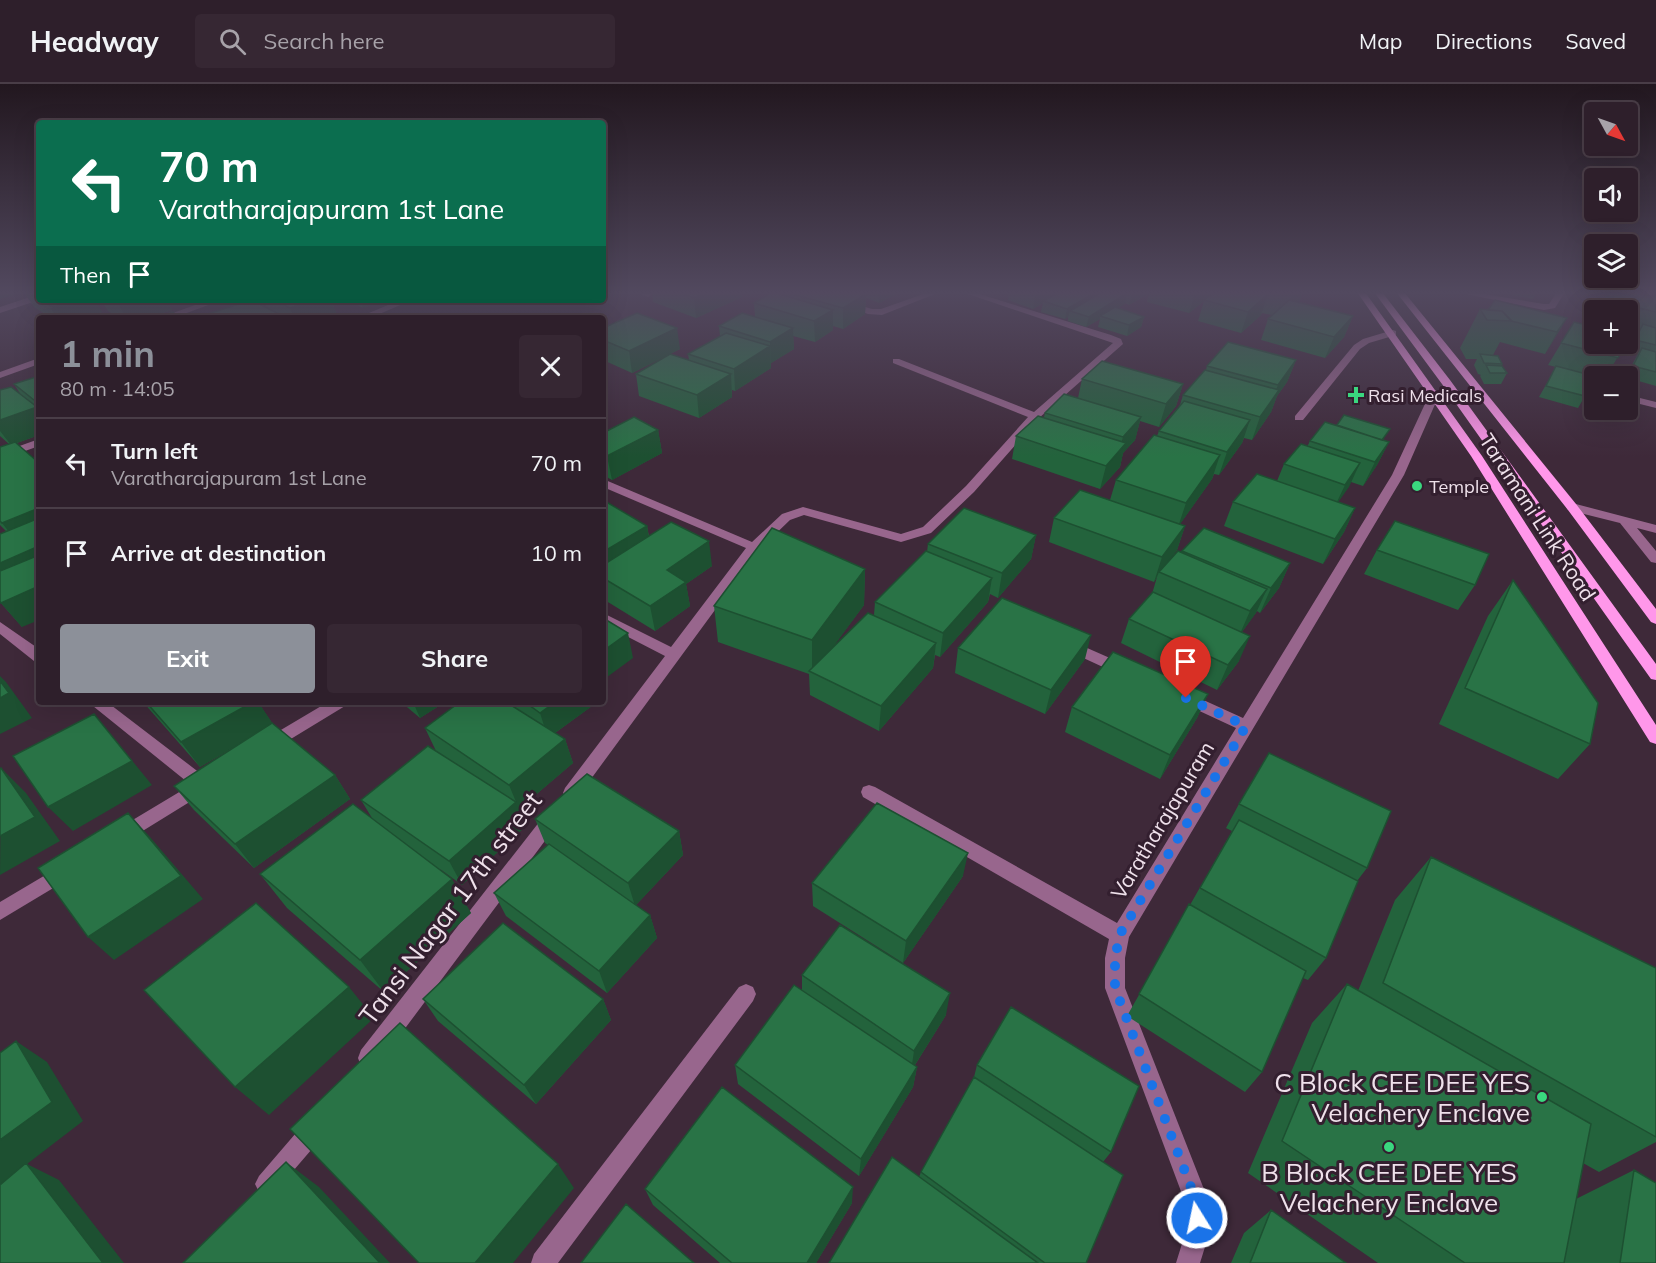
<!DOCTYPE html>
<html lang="en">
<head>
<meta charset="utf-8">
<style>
	body { margin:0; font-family:Mulish,sans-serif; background:#362733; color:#f1f3f6; height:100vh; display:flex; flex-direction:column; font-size:22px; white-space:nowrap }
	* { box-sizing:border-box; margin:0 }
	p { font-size:20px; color:#a7a2a9 }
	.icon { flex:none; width:33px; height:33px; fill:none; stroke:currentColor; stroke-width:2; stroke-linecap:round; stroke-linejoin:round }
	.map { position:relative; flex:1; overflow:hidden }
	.panel { position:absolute; left:36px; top:231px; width:570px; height:390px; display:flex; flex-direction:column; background:#2e1f2b; border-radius:6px; box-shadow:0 6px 24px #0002,0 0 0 2px #493d47 }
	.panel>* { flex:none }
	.hud { position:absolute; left:36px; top:36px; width:570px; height:183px; border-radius:6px; box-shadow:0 6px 24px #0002,0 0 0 2px #493d47; background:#0b6e4f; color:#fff; overflow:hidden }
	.needle { width:39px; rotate:130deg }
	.buttons { position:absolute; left:1584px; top:18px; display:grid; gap:12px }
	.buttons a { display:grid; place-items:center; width:54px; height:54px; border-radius:6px; background:#2e1f2b; box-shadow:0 6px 24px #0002,0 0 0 2px #493d47; font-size:30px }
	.pin { position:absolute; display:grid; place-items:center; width:51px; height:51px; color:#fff; margin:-62px -26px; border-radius:50% 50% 50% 0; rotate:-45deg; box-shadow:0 0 6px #0007 }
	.pin .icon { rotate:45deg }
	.me { position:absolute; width:66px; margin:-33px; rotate:350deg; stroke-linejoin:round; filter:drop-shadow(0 0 4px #0008) }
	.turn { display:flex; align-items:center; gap:21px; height:126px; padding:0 24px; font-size:27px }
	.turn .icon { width:78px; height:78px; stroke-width:2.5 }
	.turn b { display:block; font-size:42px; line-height:51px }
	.then { display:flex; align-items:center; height:57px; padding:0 24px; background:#0003; gap:12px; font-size:22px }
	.round { display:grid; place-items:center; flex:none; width:63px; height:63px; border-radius:6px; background:#362733 }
	.head { display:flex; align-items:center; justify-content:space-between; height:102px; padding:0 24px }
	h1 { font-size:36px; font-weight:700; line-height:45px; color:#8c9099 }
	.action { display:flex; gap:12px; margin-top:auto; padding:12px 24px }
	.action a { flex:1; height:69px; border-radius:6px; background:#8c9099; color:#fff; font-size:24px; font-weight:700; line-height:69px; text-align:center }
	.action a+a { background:#362733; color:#f1f3f6 }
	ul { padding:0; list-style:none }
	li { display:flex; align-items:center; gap:18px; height:90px; padding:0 24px; border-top:2px solid #493d47 }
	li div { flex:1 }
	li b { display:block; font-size:22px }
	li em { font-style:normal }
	header { display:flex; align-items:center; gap:36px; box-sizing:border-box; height:84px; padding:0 30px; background:#2e1f2b; border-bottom:2px solid #493d47 }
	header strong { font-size:28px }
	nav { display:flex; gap:33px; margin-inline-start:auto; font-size:21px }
	.search { width:420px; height:54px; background:#362733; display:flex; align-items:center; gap:15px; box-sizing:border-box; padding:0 21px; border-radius:6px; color:#a7a2a9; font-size:22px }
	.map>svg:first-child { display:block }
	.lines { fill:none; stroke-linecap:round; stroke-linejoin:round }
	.minor { fill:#98668d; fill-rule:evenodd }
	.major { fill:#ff97ea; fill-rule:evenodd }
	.wall { fill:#23633c }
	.shaded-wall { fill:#1d5031 }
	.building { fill:#297346; stroke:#1d5031; stroke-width:1.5 }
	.route { stroke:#1a73e8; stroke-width:10; stroke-dasharray:0 18 }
	.poi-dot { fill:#3ad77f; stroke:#331f2f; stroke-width:2 }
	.labels { text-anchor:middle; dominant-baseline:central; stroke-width:6; stroke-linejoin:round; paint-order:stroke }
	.far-poi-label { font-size:18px; fill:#efe1eb; stroke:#331f2f; text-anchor:start }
	.street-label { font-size:21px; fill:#efe1eb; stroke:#331f2f }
	.near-street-label { font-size:26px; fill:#efe1eb; stroke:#331f2f }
	.near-poi-label { font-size:26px; fill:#efe1eb; stroke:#331f2f; text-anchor:end }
</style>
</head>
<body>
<header>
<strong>Headway</strong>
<div class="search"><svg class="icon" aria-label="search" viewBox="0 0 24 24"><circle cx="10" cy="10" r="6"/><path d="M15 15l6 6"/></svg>Search here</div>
<nav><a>Map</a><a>Directions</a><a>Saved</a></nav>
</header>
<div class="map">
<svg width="1656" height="1179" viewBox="0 0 1656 1179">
	<rect width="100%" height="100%" fill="#3e2939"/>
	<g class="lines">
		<path class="minor" d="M636,208H648L652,210L648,213Z
			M929,208H940L882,231L868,230L841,220L845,217L872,225H881Z
			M962,208H973L1111,251L1121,255L1123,260L1039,334L974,408L931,449L901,458L804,431L790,436L759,466L577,714L571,716L565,714L563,709L565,704L665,572L603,540V529L671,563L746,464L603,403V395L752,458L782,430L803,423L901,450L923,443L966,402L1028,333L893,279V275H899L1034,328L1113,259Z
			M1456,208H1472L1544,220H1549L1557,208H1565L1555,224L1544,226Z
			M39,210V216L0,229V223Z
			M209,216H222L173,234H159Z
			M400,216H412L370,234H357Z
			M1393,246L1396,247V251L1369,259L1360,265L1303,336H1295V332L1354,261L1363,255Z
			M39,274V280L0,294V288Z
			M1435,306L1440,309L1404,391L1129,853L1125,874V904L1209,1118V1150L1200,1179H1176L1185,1150V1118L1105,904V874L1109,855L863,713L861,708L863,703L869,701L875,703L1117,839L1236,644L1178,617L1175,613L1178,609H1188L1243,634L1392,391L1430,309Z
			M1628,311L1656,318V324L1628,317Z
			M39,355V362L0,376V369Z
			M1572,419L1656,441V449L1637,444L1656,467V479L1651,478L1620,439L1568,426L1566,423Z
			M0,538L39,565V578L34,577L0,550Z
			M1069,556L1128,582L1130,586L1128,590H1118L1064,565L1062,561Z
			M88,618H107L209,696L211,701L209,706L128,756L122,758L116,756L113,751L116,746L191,701Z
			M328,618H348L345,622L276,664L270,666L264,664L262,660L264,656Z
			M553,726L559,728L562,733L559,738L377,982L369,985L361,982L358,974L361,966L547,728Z
			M64,780L70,782L73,788L70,794L0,836V818Z
			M746,900L753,903L756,910L753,917L558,1179H531L534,1170L739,903Z
			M316,1032L324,1035L327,1043L324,1051L275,1108L267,1112L259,1108L255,1100L259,1092L308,1035Z"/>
		<path class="major" d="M1357,208H1365L1482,372L1656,641V660L1650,658L1471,372Z
			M1374,208H1382L1450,296L1656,580V596L1651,595L1442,300Z
			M1396,208H1404L1576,420L1656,525V540L1651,538L1568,426Z"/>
	</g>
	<path class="wall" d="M24,208H39V216H95L102,228L82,234H51L34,223Z
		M652,208H758L750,211L741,208L742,213L696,234L653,218Z
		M776,208H900L879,219L866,214L865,230L843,245L833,242V246L815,258L793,252L794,265L771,279V284L735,307L732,306V313L699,334L639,312L636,290L689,276L688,270L720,252L719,242L755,232L754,219L776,209Z
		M1009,208H1210L1208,213L1215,208H1303L1299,218L1353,232L1344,253L1325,274L1261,256L1268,235L1272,231L1262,229L1261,231L1241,249L1198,237L1204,217L1189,229L1147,218L1149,209L1129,221L1125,219L1117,224L1144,233L1141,243L1127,252L1098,243L1100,235L1086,243L1068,237V233L1065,235L1041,228L1043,219L1033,225L1008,216Z
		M1497,208H1537L1533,215Z
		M1610,208H1656V302L1628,294V292H1626L1638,270L1628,267L1638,248L1633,247L1628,257V226H1599Z
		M101,216H167L172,226L147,234H119L108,227Z
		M264,216H331L337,231L328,234H210L208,230L267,225Z
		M347,216H385L363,224Z
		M1480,225L1567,234L1545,270L1500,258L1493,271L1502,280L1501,282L1507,289L1501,300H1484L1480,292L1481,291L1478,290L1474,281L1477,275H1466L1460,264Z
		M1574,238L1594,260H1626L1606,292L1594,293L1585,312L1578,324L1539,313L1556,283L1548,281Z
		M603,244L680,265L632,289L603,276Z
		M1296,276L1287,298L1277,312L1271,328L1252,356L1244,354L1242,359L1219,391L1214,390L1212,395L1180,440L1185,442L1177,466L1167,479L1182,469V467L1290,479L1279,504L1260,529L1257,527L1242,548L1239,577L1217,606L1121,559L1129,535L1152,510L1157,493L1154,498L1049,458L1054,434L1110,416L1116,396L1157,352L1159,347L1180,321L1183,311L1206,286L1207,282Z
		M39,292V351L17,359L22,543L0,518V450L6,447L0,441V363L9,360L0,352V306L21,311L14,300Z
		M1082,295L1183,300L1176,322L1159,343L1140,337L1135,356L1123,369L1120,383L1100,405L1012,375L1016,352L1044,333L1045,329L1078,314Z
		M658,346L662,369L612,396L603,391V349Z
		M1384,356L1389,358L1377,381L1363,402L1351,398L1338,418L1355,424L1344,448L1323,480L1224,442L1233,418L1277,397L1284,380L1307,363L1310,357Z
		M603,416L647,442L649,452L712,482L686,500L690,522L655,547L603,515Z
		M1036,451L1031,475L998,514L990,510L988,518L940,573L935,571L933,584L879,647L810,611L809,590L718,558L714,522L865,485L864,521L832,564L874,531L875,518L927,468L928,460Z
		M1377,466L1475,501L1458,526L1364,490Z
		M1513,496L1590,660L1558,695L1439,640L1488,532Z
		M958,564L1085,575L1045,630L955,589Z
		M1208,610L1197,634L1160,695L1065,648L1072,623Z
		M143,618H258L272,639L335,691L350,715L254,784L194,726L174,702L241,659L200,683Z
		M401,618H445L420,634Z
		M460,618H591L592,622L555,649L565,655L573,679L519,725L526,742L462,801L440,785L471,829L384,908L287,824L260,790L372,734L361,716L436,667L425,644Z
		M1239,720L1367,784L1357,797L1326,874L1308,896L1303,894L1262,988L1245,1008L1127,932L1232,747L1226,744Z
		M535,735L679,747L683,771L636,821L650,831L657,854L607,909L506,832L494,809L548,761L545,759Z
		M1431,773L1656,884V1058L1599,1088L1583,1079L1576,1115L1634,1086L1656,1179H1378L1248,1089L1312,939L1347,900L1358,907L1395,816Z
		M963,792L903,879L813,822L812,799Z
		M802,891L946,931L915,981L917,983L913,1003L859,1092L738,1000L735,981L802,906Z
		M423,915H603L611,936L536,1020L438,937Z
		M977,981L1111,1068L1103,1078L1086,1179H829L919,1093L921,1088L974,993Z
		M645,1105L852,1119L816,1179H720L653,1121Z
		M1271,1126L1346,1179H1231L1244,1149Z"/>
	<path class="shaded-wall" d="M0,208H24L0,215Z
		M708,208H741L742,213L696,234L694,214Z
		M749,208H758L750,211Z
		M879,208H900L879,219Z
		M1036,208H1064L1043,217V219L1033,225Z
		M1096,208H1100L1098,216L1070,227L1068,233L1065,235L1067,225Z
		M1133,208H1149V209L1129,221Z
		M1196,208H1210L1208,214L1189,229L1195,209Z
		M1293,208H1303L1297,223L1283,234Z
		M1127,209L1125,220L1103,233L1100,232V235L1086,243L1089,233Z
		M866,210L865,230L843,245V224Z
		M1268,210L1261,231L1241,249L1248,228Z
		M61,216H95L102,228L82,234H57L48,220Z
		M127,216H167L172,226L147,234H126L118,219Z
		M312,216H331L337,231L328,234H294L290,224Z
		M360,216H385L363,224Z
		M833,226V246L815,258L814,237Z
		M1353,232L1344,253L1325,274L1334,253Z
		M1144,233L1141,243L1127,252L1129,241Z
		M1567,234L1554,255L1545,270L1557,248Z
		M677,244L680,265L632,289L629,267Z
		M793,244L794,265L771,279L770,258Z
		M770,262L771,284L735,307L734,285Z
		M1296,276L1287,298L1277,312L1271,328L1252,356L1260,333L1271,317L1278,301Z
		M731,290L732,313L699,334L697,311Z
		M603,299L606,313L603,314Z
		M1183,300L1176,322L1159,343L1166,320Z
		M37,323L39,326V351L11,361L0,347V336Z
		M1141,333L1135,356L1123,369L1120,383L1100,405L1106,382L1119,367L1123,353Z
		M1250,336L1242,359L1219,391L1227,368Z
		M658,346L662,369L612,396L607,372Z
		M1389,358L1377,381L1363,402L1375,378Z
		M1220,371L1212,395L1178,443L1186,419Z
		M1360,379L1349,403L1334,424L1345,401Z
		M39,424V456L21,463L2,439Z
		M1355,424L1344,448L1323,480L1335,455Z
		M647,442L651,466L603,494V468Z
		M1185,442L1177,466L1160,489L1159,488L1157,493L1154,498L1162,473Z
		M1036,451L1031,475L998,514L1002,489Z
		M709,457L712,482L686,500L690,522L655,547L650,522L667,486Z
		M39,462V495L0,512V479Z
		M1290,479L1279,504L1260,529L1271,504Z
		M865,485L864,521L814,589L812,588V556Z
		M992,494L988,518L940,573L943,549Z
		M39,502V536L22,543L1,519Z
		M1267,505L1256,529L1239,552L1250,527Z
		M628,549L633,574L603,596V567Z
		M1091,551L1085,575L1045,630L1051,606Z
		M1250,552L1239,577L1217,606L1228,581Z
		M936,559L933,584L879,647L881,622Z
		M0,592L6,598L32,634L0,650Z
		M1208,610L1197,634L1160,695L1170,671Z
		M253,618H258L273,640L200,683L181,658Z
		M279,618H290L282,623Z
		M413,618H445L420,634Z
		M555,618H591L592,622L548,654L540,629Z
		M94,630L152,701L73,747L48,723Z
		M565,655L573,679L519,725L509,701Z
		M1,684L26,709L60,757L0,791Z
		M335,691L350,715L254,784L235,760Z
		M516,718L526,742L462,801L449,777Z
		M128,729L150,753L203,815L114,876L88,853Z
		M679,747L683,771L635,822L628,799Z
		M968,769L963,792L903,879L906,857Z
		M452,795L471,829L384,908L360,876Z
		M650,831L657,854L607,909L599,887Z
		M349,903L374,934L269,1031L235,1003Z
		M950,909L946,931L911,987L914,967Z
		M603,915L611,936L536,1020L524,1001Z
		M16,957L47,978L83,1037L27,1080L59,1096L124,1179H103L0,1100V1056Z
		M917,983L913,1003L859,1092L861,1075Z
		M286,1078L319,1103L390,1179H380Z
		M558,1080L574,1104L513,1179H475Z
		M853,1103L852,1119L816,1179H807Z"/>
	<path class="building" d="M29,208H39V214Z
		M678,208H708L694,214Z
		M773,208L833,226L814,237L754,219Z
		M785,208H858L866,210L843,224Z
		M1060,208H1096L1067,225L1043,217Z
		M1102,208H1122L1127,209L1089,233L1070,227Z
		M1215,208H1258L1268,210L1248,228L1204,216Z
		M1610,208H1631L1656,213V228L1605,216Z
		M42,216H61L48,220Z
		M112,216H127L118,219Z
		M251,216L281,231L273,234H215L208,230Z
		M274,216H312L290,224Z
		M1289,216L1353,232L1334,253L1268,235Z
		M1495,216L1567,234L1557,248L1511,237L1502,227L1488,226Z
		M1115,223L1144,233L1129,241L1100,232Z
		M1480,225L1502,227L1512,237L1487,236Z
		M172,228L182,234H155Z
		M637,229L677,244L629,267L603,256V244Z
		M742,229L793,244L770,258L719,242Z
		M1628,236L1637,239L1628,257L1629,252H1628Z
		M1574,238L1594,243V260H1626L1618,274L1561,259Z
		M1643,240L1656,244V261L1635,256Z
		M726,249L770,262L734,285L688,270Z
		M1228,258L1296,276L1278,301L1207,282Z
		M1642,264L1656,268V288L1633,282Z
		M670,270L731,290L697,311L636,290Z
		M1480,270L1498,272L1502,280L1484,279Z
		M1102,277L1183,300L1166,320L1082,295Z
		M1486,281L1502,282L1507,289H1490Z
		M1556,282L1594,292L1585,312L1546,302Z
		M1205,286L1279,306L1260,333L1183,311Z
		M39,292V320L14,300Z
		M11,303L37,323L0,336V306Z
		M1064,310L1141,333L1123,353L1045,329Z
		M1184,317L1250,336L1227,368L1159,347Z
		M1344,331L1390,345L1382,356L1337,341Z
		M1038,332L1126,359L1106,382L1016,352Z
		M634,333L658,346L607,372L603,370V349Z
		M1325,338L1389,358L1375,378L1310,357Z
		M1154,351L1220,371L1186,419L1116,396Z
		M15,358L39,379V424L2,439L0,437V363Z
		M1301,360L1360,379L1345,401L1284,380Z
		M1257,390L1355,424L1335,455L1233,418Z
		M1080,406L1185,442L1162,473L1054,434Z
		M603,416L647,442L603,468Z
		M964,424L1036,451L1002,489L928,460Z
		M39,434V462L0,479V450Z
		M1395,437L1489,470L1475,501L1377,466Z
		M671,438L709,457L667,486L686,498L650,522L603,494V481Z
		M772,444L865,485L812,556L714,522Z
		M1204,444L1290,479L1271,504L1182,467Z
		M926,467L992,494L943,549L875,518Z
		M1178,467L1267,505L1250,527L1159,488Z
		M39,471V502L1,519L0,517V487Z
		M1513,496L1598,619L1590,660L1465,604Z
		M1153,508L1250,552L1228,581L1129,535Z
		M1002,514L1091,551L1051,606L958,564Z
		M868,529L936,559L881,622L809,587Z
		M603,534L628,549L603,567Z
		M1113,568L1208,610L1170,671L1072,623Z
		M0,597L9,609L0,614Z
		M146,618H253L181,658Z
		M460,618H506L565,655L509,701L425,644Z
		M525,618H555L540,629Z
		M94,630L132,677L48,723L13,672Z
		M272,639L335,691L235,760L174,702Z
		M428,662L516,718L449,777L361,716Z
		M1269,669L1391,727L1367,784L1239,720Z
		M1,684L35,733L0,752V685Z
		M587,690L679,747L628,799L535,735Z
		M877,719L968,769L906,857L812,799Z
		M353,720L452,795L360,876L260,790Z
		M128,729L181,792L88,853L38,784Z
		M1239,736L1358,797L1326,874L1200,804Z
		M549,760L650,831L599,887L494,809Z
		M1431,773L1656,884V1053L1383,899Z
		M256,819L349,903L235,1003L144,906Z
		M1189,820L1306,887L1262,988L1139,910Z
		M503,839L603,915L524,1001L423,915Z
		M840,841L950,909L914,967L802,891Z
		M1347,900L1591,1040L1564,1179H1465L1282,1057Z
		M794,901L917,983L861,1075L735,981Z
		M1011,923L1139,1002L1111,1068L977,981Z
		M400,939L558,1080L475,1179H419L290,1045Z
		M16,957L52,1018L0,1056V969Z
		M974,993L1123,1091L1086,1179H1045L921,1088Z
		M722,1003L853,1103L807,1179H732L645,1105Z
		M892,1073L1038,1179H829Z
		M286,1078L380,1179H183Z
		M26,1079L103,1179H0V1101Z
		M1634,1086L1656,1099V1179H1620Z
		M626,1120L694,1179H581Z
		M1271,1126L1346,1179H1250Z"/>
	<linearGradient id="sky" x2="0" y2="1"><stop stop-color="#22171f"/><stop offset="0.56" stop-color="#52495f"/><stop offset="1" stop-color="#52495f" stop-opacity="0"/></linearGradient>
	<rect width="1656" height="373" fill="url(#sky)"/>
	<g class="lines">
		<path class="route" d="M1186,614L1246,642L1120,850L1115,874V904L1197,1119V1134"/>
	</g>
	<g class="poi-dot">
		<path d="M1353 302h6v6h6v6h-6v6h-6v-6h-6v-6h6z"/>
		<circle cx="1417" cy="402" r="6"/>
		<circle cx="1542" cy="1013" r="6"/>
		<circle cx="1389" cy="1063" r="6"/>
	</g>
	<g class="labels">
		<g class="far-poi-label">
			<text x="1368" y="311">Rasi Medicals</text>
			<text x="1429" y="402">Temple</text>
		</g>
		<g class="street-label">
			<text transform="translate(1538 433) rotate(57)">Taramani Link Road</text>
			<text transform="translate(1162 736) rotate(-59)">Varatharajapuram</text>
		</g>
		<g class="near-street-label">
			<text transform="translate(450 824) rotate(-53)">Tansi Nagar 17th street</text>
		</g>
		<g class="near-poi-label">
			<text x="1530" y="998">C Block CEE DEE YES<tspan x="1530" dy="30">Velachery Enclave</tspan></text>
			<text x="1389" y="1088" text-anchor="middle">B Block CEE DEE YES<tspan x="1389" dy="30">Velachery Enclave</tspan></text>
		</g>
	</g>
</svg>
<div class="buttons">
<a><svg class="needle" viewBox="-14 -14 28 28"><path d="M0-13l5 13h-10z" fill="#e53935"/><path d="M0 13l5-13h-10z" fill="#a7a2a9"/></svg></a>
<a><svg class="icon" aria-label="sound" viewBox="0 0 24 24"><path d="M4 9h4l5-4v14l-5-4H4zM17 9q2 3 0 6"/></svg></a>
<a><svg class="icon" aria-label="layers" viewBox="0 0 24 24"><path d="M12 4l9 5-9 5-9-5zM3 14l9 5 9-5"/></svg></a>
<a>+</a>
<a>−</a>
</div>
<div class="pin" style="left:1186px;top:614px;background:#d93025"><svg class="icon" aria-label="arrive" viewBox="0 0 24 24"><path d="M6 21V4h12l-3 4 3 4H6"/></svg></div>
<svg class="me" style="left:1197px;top:1134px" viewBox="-20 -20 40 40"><circle r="17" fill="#1a73e8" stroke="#fff" stroke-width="3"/><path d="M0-11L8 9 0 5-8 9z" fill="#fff"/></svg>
<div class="hud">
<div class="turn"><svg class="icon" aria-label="left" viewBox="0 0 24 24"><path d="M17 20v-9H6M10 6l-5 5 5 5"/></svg><div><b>70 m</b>Varatharajapuram 1st Lane</div></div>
<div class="then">Then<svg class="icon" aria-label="arrive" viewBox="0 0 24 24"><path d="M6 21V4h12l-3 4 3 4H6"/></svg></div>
</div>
<section class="panel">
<div class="head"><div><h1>1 min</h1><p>80 m · 14:05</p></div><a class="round"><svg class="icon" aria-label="close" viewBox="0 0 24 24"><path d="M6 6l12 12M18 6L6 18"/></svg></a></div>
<ul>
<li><svg class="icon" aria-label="left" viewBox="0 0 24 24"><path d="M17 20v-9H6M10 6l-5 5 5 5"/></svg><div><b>Turn left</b><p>Varatharajapuram 1st Lane</p></div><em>70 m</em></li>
<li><svg class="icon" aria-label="arrive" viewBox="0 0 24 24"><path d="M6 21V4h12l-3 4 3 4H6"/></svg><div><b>Arrive at destination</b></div><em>10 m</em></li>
</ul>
<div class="action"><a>Exit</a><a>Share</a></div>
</section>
</div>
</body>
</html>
